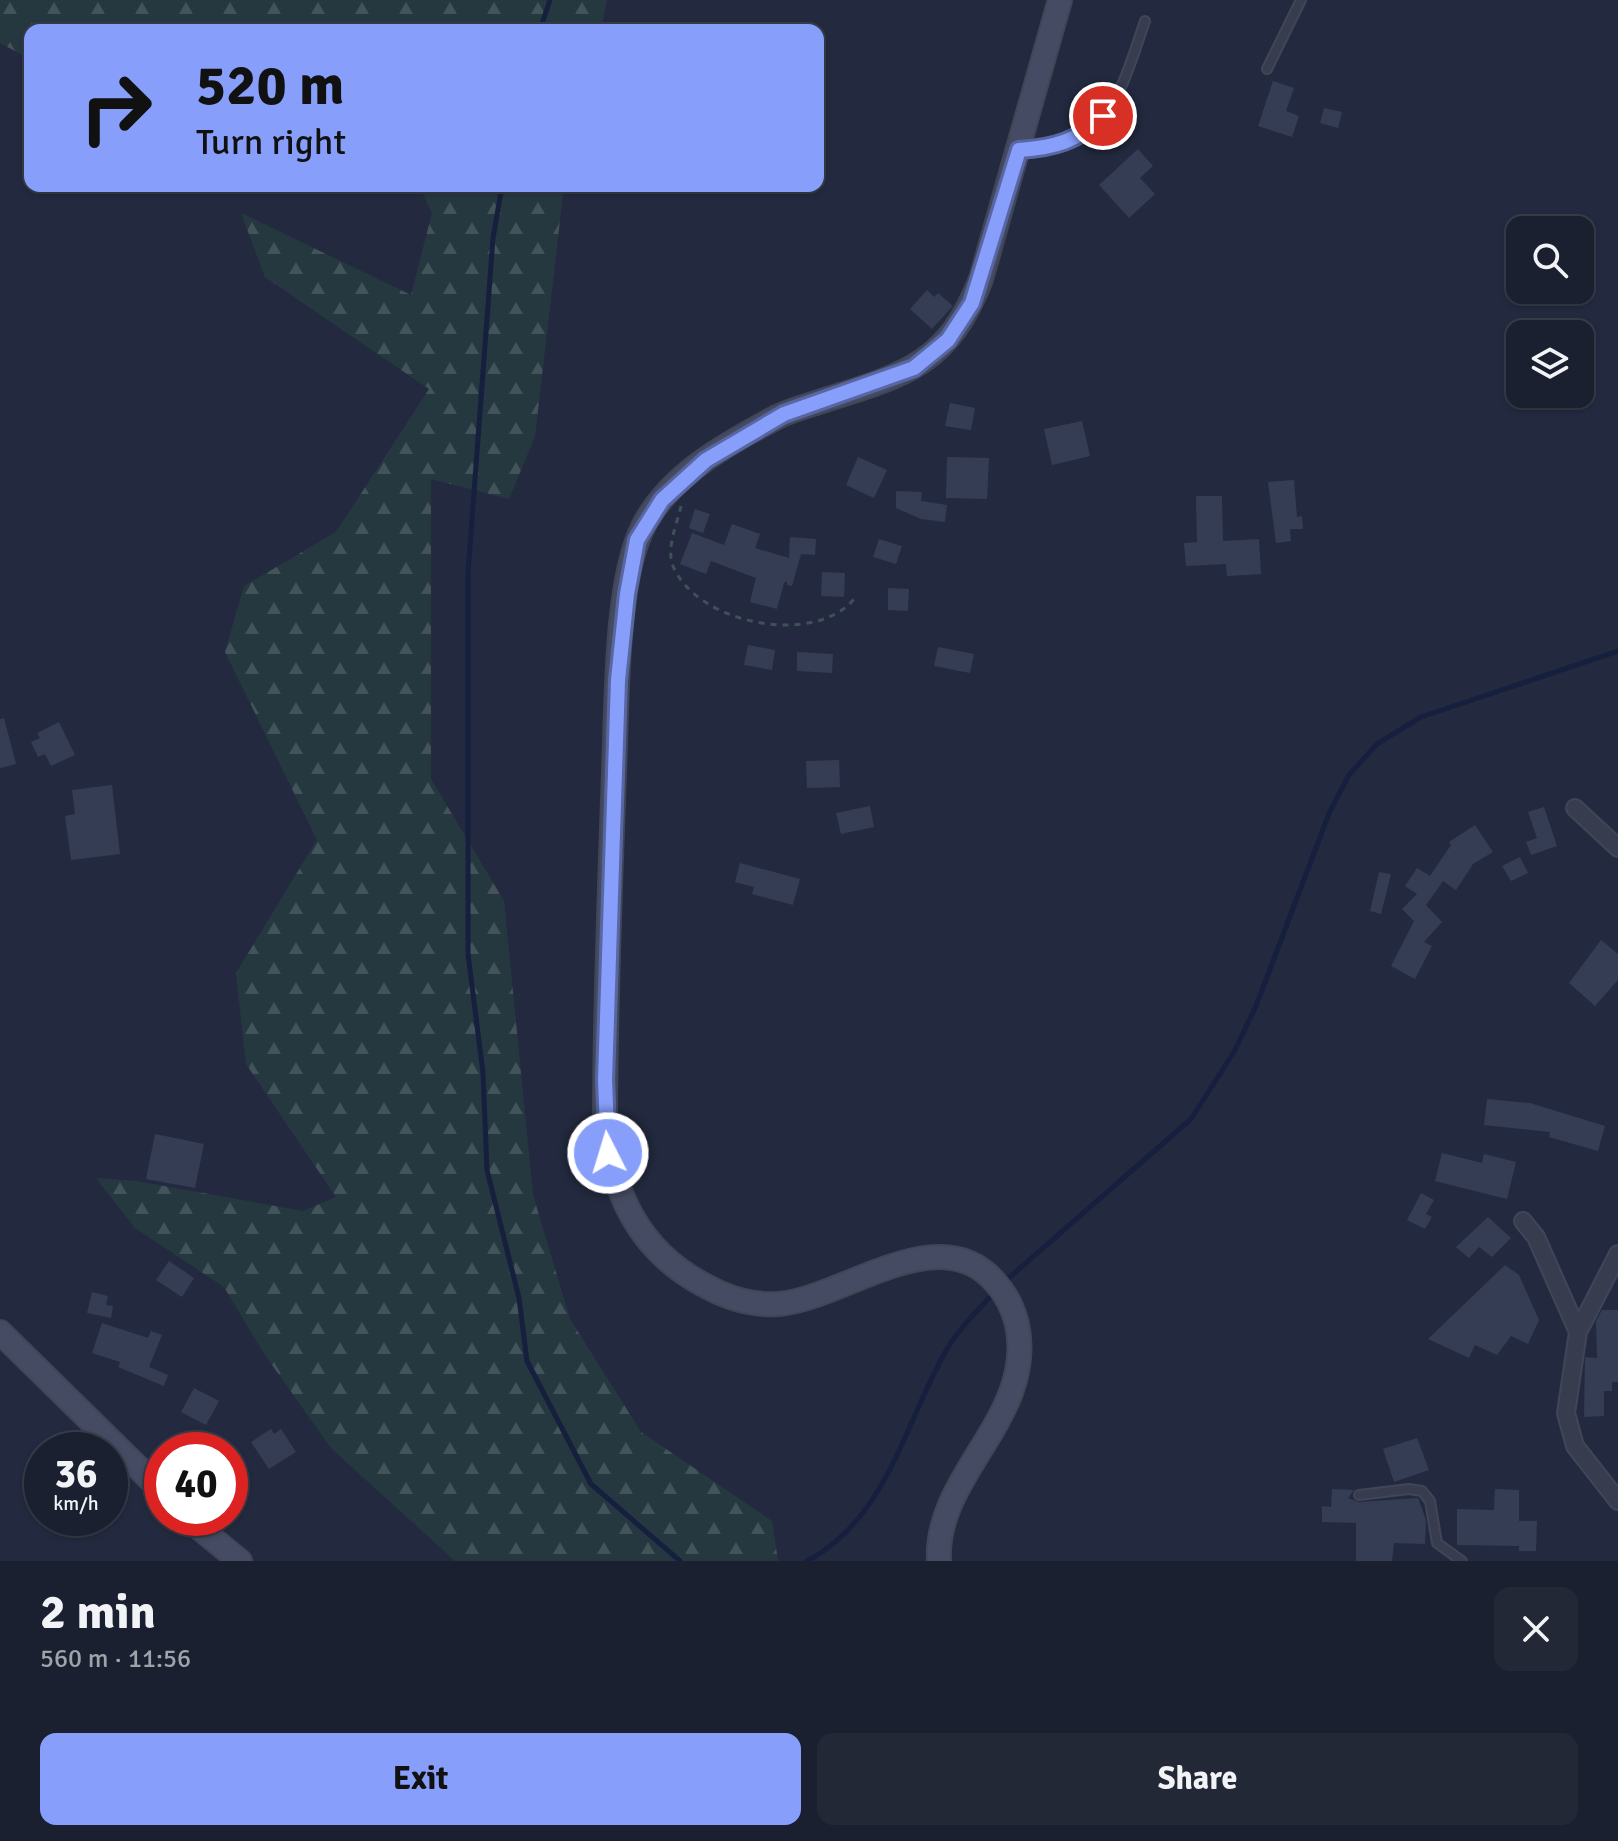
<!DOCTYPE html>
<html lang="en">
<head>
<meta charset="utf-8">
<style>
	body { margin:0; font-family:Signika,sans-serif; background:#232837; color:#f1f3f6; height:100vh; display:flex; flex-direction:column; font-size:30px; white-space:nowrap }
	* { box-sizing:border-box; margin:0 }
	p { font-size:26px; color:#9fa3aa }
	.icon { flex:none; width:44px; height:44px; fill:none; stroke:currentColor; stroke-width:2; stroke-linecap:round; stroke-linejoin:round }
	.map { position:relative; height:1561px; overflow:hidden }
	.sheet { display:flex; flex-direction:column; background:#1a202f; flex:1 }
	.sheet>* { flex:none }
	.guide { position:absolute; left:24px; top:24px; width:800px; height:168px; border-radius:16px; box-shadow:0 2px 6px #0004,0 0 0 2px #383e4b; background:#879ffb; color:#111; overflow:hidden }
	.fabs { position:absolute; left:1506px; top:216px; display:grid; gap:16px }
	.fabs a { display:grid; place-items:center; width:88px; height:88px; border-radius:16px; background:#1a202f; box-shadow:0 2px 6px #0004,0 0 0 2px #383e4b; font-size:40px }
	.speed { position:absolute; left:24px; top:1432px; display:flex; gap:16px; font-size:40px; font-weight:700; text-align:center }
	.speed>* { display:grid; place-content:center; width:104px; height:104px; border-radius:50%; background:#1a202f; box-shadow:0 2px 6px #0004,0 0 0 2px #383e4b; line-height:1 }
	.speed small { font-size:20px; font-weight:400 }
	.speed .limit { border:12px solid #d22; background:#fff; color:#111 }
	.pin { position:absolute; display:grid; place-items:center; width:68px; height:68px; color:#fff; margin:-34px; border:4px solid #fff; border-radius:50%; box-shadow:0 2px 8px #0007 }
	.me { position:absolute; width:88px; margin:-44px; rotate:355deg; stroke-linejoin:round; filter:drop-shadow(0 0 6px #0008) }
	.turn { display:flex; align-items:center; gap:28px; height:168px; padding:0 40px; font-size:36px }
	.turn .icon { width:104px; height:104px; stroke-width:2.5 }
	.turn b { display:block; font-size:56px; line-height:68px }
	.round { display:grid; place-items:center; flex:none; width:84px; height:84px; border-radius:16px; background:#232837 }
	.head { display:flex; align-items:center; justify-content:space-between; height:136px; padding:0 40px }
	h1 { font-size:48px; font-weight:700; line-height:60px }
	.primary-button { display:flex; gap:16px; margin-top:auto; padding:16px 40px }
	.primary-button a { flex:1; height:92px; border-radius:16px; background:#879ffb; color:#111; font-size:32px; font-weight:700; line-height:92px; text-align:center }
	.primary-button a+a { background:#232837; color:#f1f3f6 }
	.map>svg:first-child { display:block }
	.forest { fill:url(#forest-firs) }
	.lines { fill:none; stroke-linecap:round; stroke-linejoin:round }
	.stream { stroke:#161f3d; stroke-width:5 }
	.building { fill:#353d55 }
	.lane-casing { stroke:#404658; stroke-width:12 }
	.street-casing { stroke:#404658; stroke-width:20 }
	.secondary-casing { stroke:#404658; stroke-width:26 }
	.path { stroke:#3e5158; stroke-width:3; stroke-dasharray:6 6; stroke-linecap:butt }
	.lane { stroke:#373d4f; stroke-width:8 }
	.street { stroke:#373d4f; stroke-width:16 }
	.secondary { stroke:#454b62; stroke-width:22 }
	.route-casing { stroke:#5867a3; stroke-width:20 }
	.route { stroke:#879ffb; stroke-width:14 }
</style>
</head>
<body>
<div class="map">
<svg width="1618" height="1561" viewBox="0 0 1618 1561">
	<defs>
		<pattern id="forest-firs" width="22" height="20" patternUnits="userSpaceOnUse" patternTransform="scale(2)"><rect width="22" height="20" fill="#253840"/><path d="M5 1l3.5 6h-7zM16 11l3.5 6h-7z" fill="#42535a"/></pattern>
	</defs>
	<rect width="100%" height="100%" fill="#232a3f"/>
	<path class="forest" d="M0,0H607L601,30H30V59L0,43Z
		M419,186H564L535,436L509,499L431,479V779L504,901L533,1195L570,1319L641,1432L772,1521L778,1561H455L331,1448L265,1355L224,1287L135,1228L96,1178L136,1181L303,1211L336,1197L246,1064L236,973L317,840L225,652L244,586L336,532L429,389L265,277L241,213L411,295L432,213Z"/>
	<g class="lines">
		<path class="stream" d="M540,30L550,0
			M502,186L493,238L468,573V954L483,1073L487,1170L519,1298L527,1361L591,1484L680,1561
			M1003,1283L1191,1119L1234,1052L1256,1006L1330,811L1349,775L1377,744L1421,717L1618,651
			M807,1561C884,1521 904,1428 942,1358C955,1332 976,1312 996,1291"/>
	</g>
	<path class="building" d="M1273,81L1294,88L1286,111L1299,116L1292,137L1258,126Z
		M1324,108L1342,112L1338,128L1320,123Z
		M1138,149L1153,166L1140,178L1155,194L1129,218L1099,185Z
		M927,290L934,297L938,293L953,306L932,329L910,309Z
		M950,403L975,408L971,430L945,426Z
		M1082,421L1090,456L1052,465L1044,429Z
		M858,457L887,470L874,498L846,485Z
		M947,457L989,458L987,499L946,498Z
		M1294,480L1297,517L1302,516L1303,529H1290L1291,541L1276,543L1268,482Z
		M896,491L922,492L921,501L947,505L945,522L921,519L896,508Z
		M1196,496H1222L1223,541L1259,539L1261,574L1227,576L1226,564L1186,566L1184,543L1197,542Z
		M695,509L710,514L703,533L689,528Z
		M732,524L760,534L755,548L789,558L790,537L816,539L815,555L801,554L792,586L787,585V581L784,583L777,609L750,602L756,578L711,561L706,574L680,564L692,533L724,545Z
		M879,539L902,546L896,564L873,557Z
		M822,572L845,573L844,597L821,596Z
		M888,588L909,589L908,611L888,610Z
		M748,645L775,650L772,670L744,665Z
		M938,647L974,654L970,673L934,666Z
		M797,652L833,654L832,673L797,671Z
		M4,718L16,764L0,768V719Z
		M59,722L75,755L51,766L45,754L38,757L31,742L40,738L37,733Z
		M839,760L840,787L807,788L806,761Z
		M112,785L120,854L71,860L65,816L75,814L72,790Z
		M870,806L874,827L841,834L836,813Z
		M1544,807L1557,846L1531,855L1526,842L1537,838L1528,812Z
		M1475,825L1493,852L1473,864L1456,890L1443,881L1426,905L1442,922L1424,942L1432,946L1415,979L1391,966L1414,921L1402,909L1417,894L1405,886L1417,868L1430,876L1451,845L1449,842Z
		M1520,857L1528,873L1511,881L1502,866Z
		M740,863L800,879L793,905L752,894L754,887L735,882Z
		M1379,872L1391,874L1381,914L1370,911Z
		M1601,940L1618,954V980L1595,1006L1569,983Z
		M1487,1099L1530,1103L1605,1126L1598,1151L1549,1137L1550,1132L1484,1125Z
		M155,1134L204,1144L195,1188L146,1179Z
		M1442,1153L1482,1163L1484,1154L1516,1162L1507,1199L1435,1181Z
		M1421,1193L1434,1200L1426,1214L1432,1217L1425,1229L1407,1220Z
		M1488,1217L1511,1238L1492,1257L1479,1247L1469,1258L1456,1247Z
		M169,1261L194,1278L182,1297L156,1280Z
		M1505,1265L1519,1275L1539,1320L1528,1344L1511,1336L1497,1355L1475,1345L1469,1358L1428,1339Z
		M92,1292L108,1296L106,1305L113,1306L111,1318L87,1313Z
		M1602,1310H1618V1382H1612V1391H1604V1416L1584,1417L1585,1357L1597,1358L1596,1321Z
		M102,1323L148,1338L151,1331L162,1335L149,1367L168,1375L164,1386L118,1367L120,1362L92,1353Z
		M194,1388L219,1401L206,1425L181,1412Z
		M271,1429L274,1434L281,1429L296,1452L269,1469L251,1442Z
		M1417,1438L1429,1470L1394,1482L1383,1449Z
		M1332,1489L1354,1490L1348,1498L1359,1502L1418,1498L1426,1520L1425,1544L1394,1543L1392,1561H1356V1523L1322,1522V1506L1331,1507Z
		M1495,1489L1519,1490V1521H1537L1536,1551H1519V1546L1457,1545V1509L1494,1510Z"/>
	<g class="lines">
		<g class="lane-casing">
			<path id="lane" d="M1267,69L1301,0
				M1020,150C1110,146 1120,94 1145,21
				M1359,1495L1409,1489L1422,1491L1430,1501L1437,1543L1462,1561"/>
		</g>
		<g class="street-casing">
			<path id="street" d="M1575,808L1618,848
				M1523,1221L1536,1237L1578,1332L1566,1413L1575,1446L1618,1501
				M1578,1332L1618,1254"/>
		</g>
		<g class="secondary-casing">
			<path id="secondary" d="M0,1332L162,1491
				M187,1518L240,1561
				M939,1561C934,1474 1037,1417 1017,1324C1013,1308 1006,1294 995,1282C939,1217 845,1298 779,1304C752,1306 727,1298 704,1285C639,1251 612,1193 605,1123C605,1006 610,889 614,772C617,707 615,583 643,527C669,475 728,443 777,417C793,409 811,405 828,399C908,374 949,362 981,279L1060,0"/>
		</g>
		<path class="path" d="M681,506C677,524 666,548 673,566C697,624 814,647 854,599"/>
		<use href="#lane" class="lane"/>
		<use href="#street" class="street"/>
		<use href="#secondary" class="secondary"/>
	</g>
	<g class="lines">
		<g class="route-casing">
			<path id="route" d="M608,1153L605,1080L618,680L627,594L637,540L662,500L706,460L784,414L914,368L948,340L972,303L1019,150C1053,148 1079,141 1103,116"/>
		</g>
		<use href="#route" class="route"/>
	</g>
</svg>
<div class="fabs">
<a><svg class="icon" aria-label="search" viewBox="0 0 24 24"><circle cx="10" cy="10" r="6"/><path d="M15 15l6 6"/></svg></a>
<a><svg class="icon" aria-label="layers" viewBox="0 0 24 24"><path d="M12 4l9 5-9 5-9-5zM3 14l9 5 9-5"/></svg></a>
</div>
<div class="speed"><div>36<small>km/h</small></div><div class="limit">40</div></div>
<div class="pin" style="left:1103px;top:116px;background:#d93025"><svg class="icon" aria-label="arrive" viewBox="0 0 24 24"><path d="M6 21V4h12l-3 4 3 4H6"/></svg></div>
<svg class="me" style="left:608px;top:1153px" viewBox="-20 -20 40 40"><circle r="17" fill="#879ffb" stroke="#fff" stroke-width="3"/><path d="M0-11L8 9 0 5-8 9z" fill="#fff"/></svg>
<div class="guide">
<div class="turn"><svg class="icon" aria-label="right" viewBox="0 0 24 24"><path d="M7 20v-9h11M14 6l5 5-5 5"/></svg><div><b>520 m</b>Turn right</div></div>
</div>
</div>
<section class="sheet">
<div class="head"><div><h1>2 min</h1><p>560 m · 11:56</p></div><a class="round"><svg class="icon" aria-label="close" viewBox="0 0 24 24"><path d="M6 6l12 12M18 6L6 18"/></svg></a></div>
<div class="primary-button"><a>Exit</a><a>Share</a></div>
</section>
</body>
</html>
